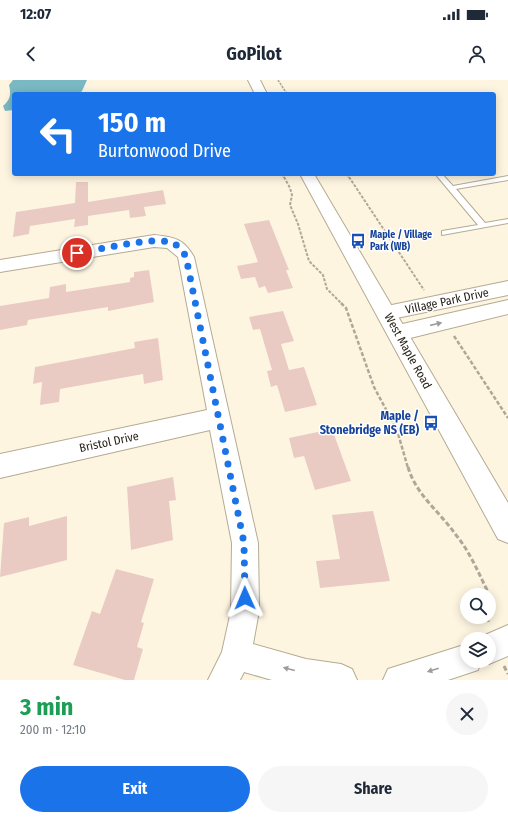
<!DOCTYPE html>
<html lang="en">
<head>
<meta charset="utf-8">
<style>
	body { margin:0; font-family:"Fira Sans Condensed",sans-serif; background:#f6f6f7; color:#1f2937; height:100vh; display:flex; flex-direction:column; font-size:15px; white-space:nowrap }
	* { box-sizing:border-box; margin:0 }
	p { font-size:13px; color:#747a83 }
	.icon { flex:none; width:22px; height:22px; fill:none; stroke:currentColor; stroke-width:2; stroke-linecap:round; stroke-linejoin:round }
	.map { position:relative; height:600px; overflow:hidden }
	.sheet { display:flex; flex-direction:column; background:#fff; flex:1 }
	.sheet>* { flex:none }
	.banner { position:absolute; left:12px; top:12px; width:484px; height:84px; border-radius:4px; box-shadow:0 2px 10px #0003; background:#1a73e8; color:#fff; overflow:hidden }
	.fabs { position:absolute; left:460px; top:508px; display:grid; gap:8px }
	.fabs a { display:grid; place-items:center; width:36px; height:36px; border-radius:50%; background:#fff; box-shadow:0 2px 10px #0003; font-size:20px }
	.pin { position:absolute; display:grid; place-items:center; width:34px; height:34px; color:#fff; margin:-17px; border:2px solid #fff; border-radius:50%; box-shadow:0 1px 4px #0007 }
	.me { position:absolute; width:44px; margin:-22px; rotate:359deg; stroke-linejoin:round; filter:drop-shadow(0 0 3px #0008) }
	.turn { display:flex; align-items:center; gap:14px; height:84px; padding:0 20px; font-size:18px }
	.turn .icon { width:52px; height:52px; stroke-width:2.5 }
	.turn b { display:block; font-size:28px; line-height:34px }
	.round { display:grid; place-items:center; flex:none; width:42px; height:42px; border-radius:21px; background:#f6f6f7 }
	.head { display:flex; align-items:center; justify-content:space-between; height:68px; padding:0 20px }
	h1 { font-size:24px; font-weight:700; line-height:30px; color:#1e9e55 }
	.action { display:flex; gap:8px; margin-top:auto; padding:8px 20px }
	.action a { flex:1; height:46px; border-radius:24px; background:#1a73e8; color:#fff; font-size:16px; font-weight:700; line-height:46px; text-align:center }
	.action a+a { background:#f6f6f7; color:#1f2937 }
	.status { display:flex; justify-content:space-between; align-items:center; height:28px; padding:0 20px; background:#fff; direction:ltr }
	.status svg { height:11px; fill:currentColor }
	header { display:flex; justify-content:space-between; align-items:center; height:52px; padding:0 20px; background:#fff; font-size:18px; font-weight:700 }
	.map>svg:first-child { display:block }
	.water { fill:#7ab9c3 }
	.building { fill:#e9cbc4 }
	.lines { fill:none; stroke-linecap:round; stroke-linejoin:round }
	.lane-casing { stroke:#b4ab93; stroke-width:2 }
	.street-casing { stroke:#b4ab93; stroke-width:2 }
	.secondary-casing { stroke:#b4ab93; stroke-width:2 }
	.path-far3 { stroke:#afa898; stroke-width:1.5; stroke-dasharray:2.5 1; stroke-linecap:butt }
	.path-far2 { stroke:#afa898; stroke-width:2; stroke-dasharray:3 1.5; stroke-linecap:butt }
	.path-far1 { stroke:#afa898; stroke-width:2.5; stroke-dasharray:4 2; stroke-linecap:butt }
	.path { stroke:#afa898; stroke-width:3; stroke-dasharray:5 2.5; stroke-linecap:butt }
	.lane { fill:#fff; fill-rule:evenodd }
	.street { fill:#fff; fill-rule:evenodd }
	.secondary { fill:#fff; fill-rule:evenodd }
	.oneway { fill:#9e9c98 }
	.route { stroke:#1a73e8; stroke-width:7; stroke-dasharray:0 12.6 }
	.labels { text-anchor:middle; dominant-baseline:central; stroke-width:3; stroke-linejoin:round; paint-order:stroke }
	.far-transit-label { font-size:10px; font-weight:bold; fill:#164399; stroke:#fff; text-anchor:start }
	.street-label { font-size:12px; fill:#28241b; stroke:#fff }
	.transit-label { font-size:12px; font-weight:bold; fill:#164399; stroke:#fff; text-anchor:end }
</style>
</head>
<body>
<div class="status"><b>12:07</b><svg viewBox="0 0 49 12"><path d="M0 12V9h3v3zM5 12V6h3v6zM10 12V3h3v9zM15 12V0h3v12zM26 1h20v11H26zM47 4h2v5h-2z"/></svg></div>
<header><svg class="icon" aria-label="back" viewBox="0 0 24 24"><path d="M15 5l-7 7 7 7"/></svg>GoPilot<svg class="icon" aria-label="person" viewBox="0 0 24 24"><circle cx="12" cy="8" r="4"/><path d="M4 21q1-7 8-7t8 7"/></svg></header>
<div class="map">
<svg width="508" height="600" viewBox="0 0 508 600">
	<rect width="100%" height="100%" fill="#fef5e1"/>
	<path class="water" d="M13,0H87L82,11L79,14H14V30L5,31L3,26C11,19 11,14 9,5Z"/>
	<path class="building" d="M76,102H88V122L163,110L166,124L144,127L146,136L130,138L129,130L88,136V145L74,147L75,139L30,146L29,154L13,157L16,132L75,123Z
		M269,140L289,190H286L293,208L268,213L265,206L259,208L255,197L241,199L237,186L258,182L244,144Z
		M149,190L154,222L108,231V227L28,240L27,245L0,250V226L49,218L50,207L66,204V212L130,202V198L134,197V192Z
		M283,231L294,261L281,264L289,290L304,287L317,325L285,332L277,305L271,307L267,291L272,290L260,249L253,250L249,237Z
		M158,258L163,300L144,304L143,294L60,309L59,322L40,325L42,302L33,304L35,287L135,268L134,262Z
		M332,349L351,401L315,410L304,376L294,378L289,358Z
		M173,397L176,420L169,421L173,460L131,470L127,407Z
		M373,431L390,501L320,508L316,481L340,479L332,435Z
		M67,436V480L0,497L4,443L29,437V446Z
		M116,489L154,499L141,542L144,543L137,567L143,569L134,600H125L73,585L92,531L100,534Z"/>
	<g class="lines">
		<g class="lane-casing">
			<path id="lane" d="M436,94H442L453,106L508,96V100L456,109L485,143L508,139V143L442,155V151L478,145L437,96Z"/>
		</g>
		<g class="street-casing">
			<path id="street" d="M154,155C174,157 184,159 194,177L258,463L259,531L253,564L306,579L341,584L352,589L357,600H272L244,592L240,600H208L222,572L231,531L232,463L210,350L0,398V374L207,330L178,177L167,168L154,167L0,192V180Z
				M508,201V215L387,240L380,238L378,233L380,228L387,226Z
				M508,220V234L398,261L391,259L388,253L391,247L398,245Z
				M508,545V576L489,584L482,581H489V559L478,558Z
				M467,564V581H481L478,590L448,600H383L388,589Z"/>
		</g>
		<g class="secondary-casing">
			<path id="secondary" d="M248,0H260L267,14H255Z
				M300,94H314L508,423V463L498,459Z"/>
		</g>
		<path class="path-far3" d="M278,0L287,14
			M282,94L284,98
			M347,94L349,98"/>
		<path class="path-far2" d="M284,97L290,108L292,115L290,125L298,144L309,181L323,195L327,209L342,224
			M349,97L424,210"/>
		<path class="path-far1" d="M341,223L346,228L374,307L397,350L408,388
			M454,256L508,338"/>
		<path class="path" d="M408,387C416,415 440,432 456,455C470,472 478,492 488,512V515
			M488,537V544
			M504,586L508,594"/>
		<use href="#lane" class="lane"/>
		<use href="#street" class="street"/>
		<use href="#secondary" class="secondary"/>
	</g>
	<defs><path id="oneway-solid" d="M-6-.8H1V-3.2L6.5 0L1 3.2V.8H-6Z"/></defs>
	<g class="oneway">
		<use href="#oneway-solid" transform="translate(436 244) rotate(-13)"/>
		<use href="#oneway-solid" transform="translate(289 589) rotate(-165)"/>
		<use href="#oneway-solid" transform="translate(433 590) rotate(163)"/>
	</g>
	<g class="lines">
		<path class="route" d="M77,173C98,170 150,157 168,162C178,164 182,169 186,177L244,463L245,518"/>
	</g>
	<defs>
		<g id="bus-bare" transform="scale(1.2)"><path d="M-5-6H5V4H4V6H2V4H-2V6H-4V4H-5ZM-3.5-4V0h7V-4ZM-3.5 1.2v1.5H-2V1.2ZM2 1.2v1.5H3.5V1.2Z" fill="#1a4fb4" stroke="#fff" stroke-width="2.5" paint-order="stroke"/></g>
	</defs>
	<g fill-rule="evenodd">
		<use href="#bus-bare" x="358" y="161"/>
		<use href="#bus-bare" x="431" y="343"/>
	</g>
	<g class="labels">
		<g class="far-transit-label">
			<text x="370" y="155">Maple / Village<tspan x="370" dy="12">Park (WB)</tspan></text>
		</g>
		<g class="street-label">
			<text transform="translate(447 221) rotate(-12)">Village Park Drive</text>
			<text transform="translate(408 271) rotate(61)">West Maple Road</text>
			<text transform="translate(109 362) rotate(-12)">Bristol Drive</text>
		</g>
		<g class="transit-label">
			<text x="419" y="336">Maple /<tspan x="419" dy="14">Stonebridge NS (EB)</tspan></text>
		</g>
	</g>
</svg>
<div class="fabs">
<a><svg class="icon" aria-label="search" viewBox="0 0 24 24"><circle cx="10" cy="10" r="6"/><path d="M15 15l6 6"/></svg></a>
<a><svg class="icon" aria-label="layers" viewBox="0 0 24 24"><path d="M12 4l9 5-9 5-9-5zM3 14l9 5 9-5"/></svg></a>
</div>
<div class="pin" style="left:77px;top:173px;background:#d93025"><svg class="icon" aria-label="arrive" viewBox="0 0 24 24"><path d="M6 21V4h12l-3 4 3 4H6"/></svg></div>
<svg class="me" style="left:245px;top:518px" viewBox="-20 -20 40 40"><path d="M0-17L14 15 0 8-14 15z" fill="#1a73e8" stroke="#fff" stroke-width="4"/></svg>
<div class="banner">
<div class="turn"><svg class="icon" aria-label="left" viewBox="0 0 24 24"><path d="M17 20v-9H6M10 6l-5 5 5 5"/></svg><div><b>150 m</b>Burtonwood Drive</div></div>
</div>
</div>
<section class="sheet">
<div class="head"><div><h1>3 min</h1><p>200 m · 12:10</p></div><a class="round"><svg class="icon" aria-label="close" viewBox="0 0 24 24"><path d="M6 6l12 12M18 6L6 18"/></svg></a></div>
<div class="action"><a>Exit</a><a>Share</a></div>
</section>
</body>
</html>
